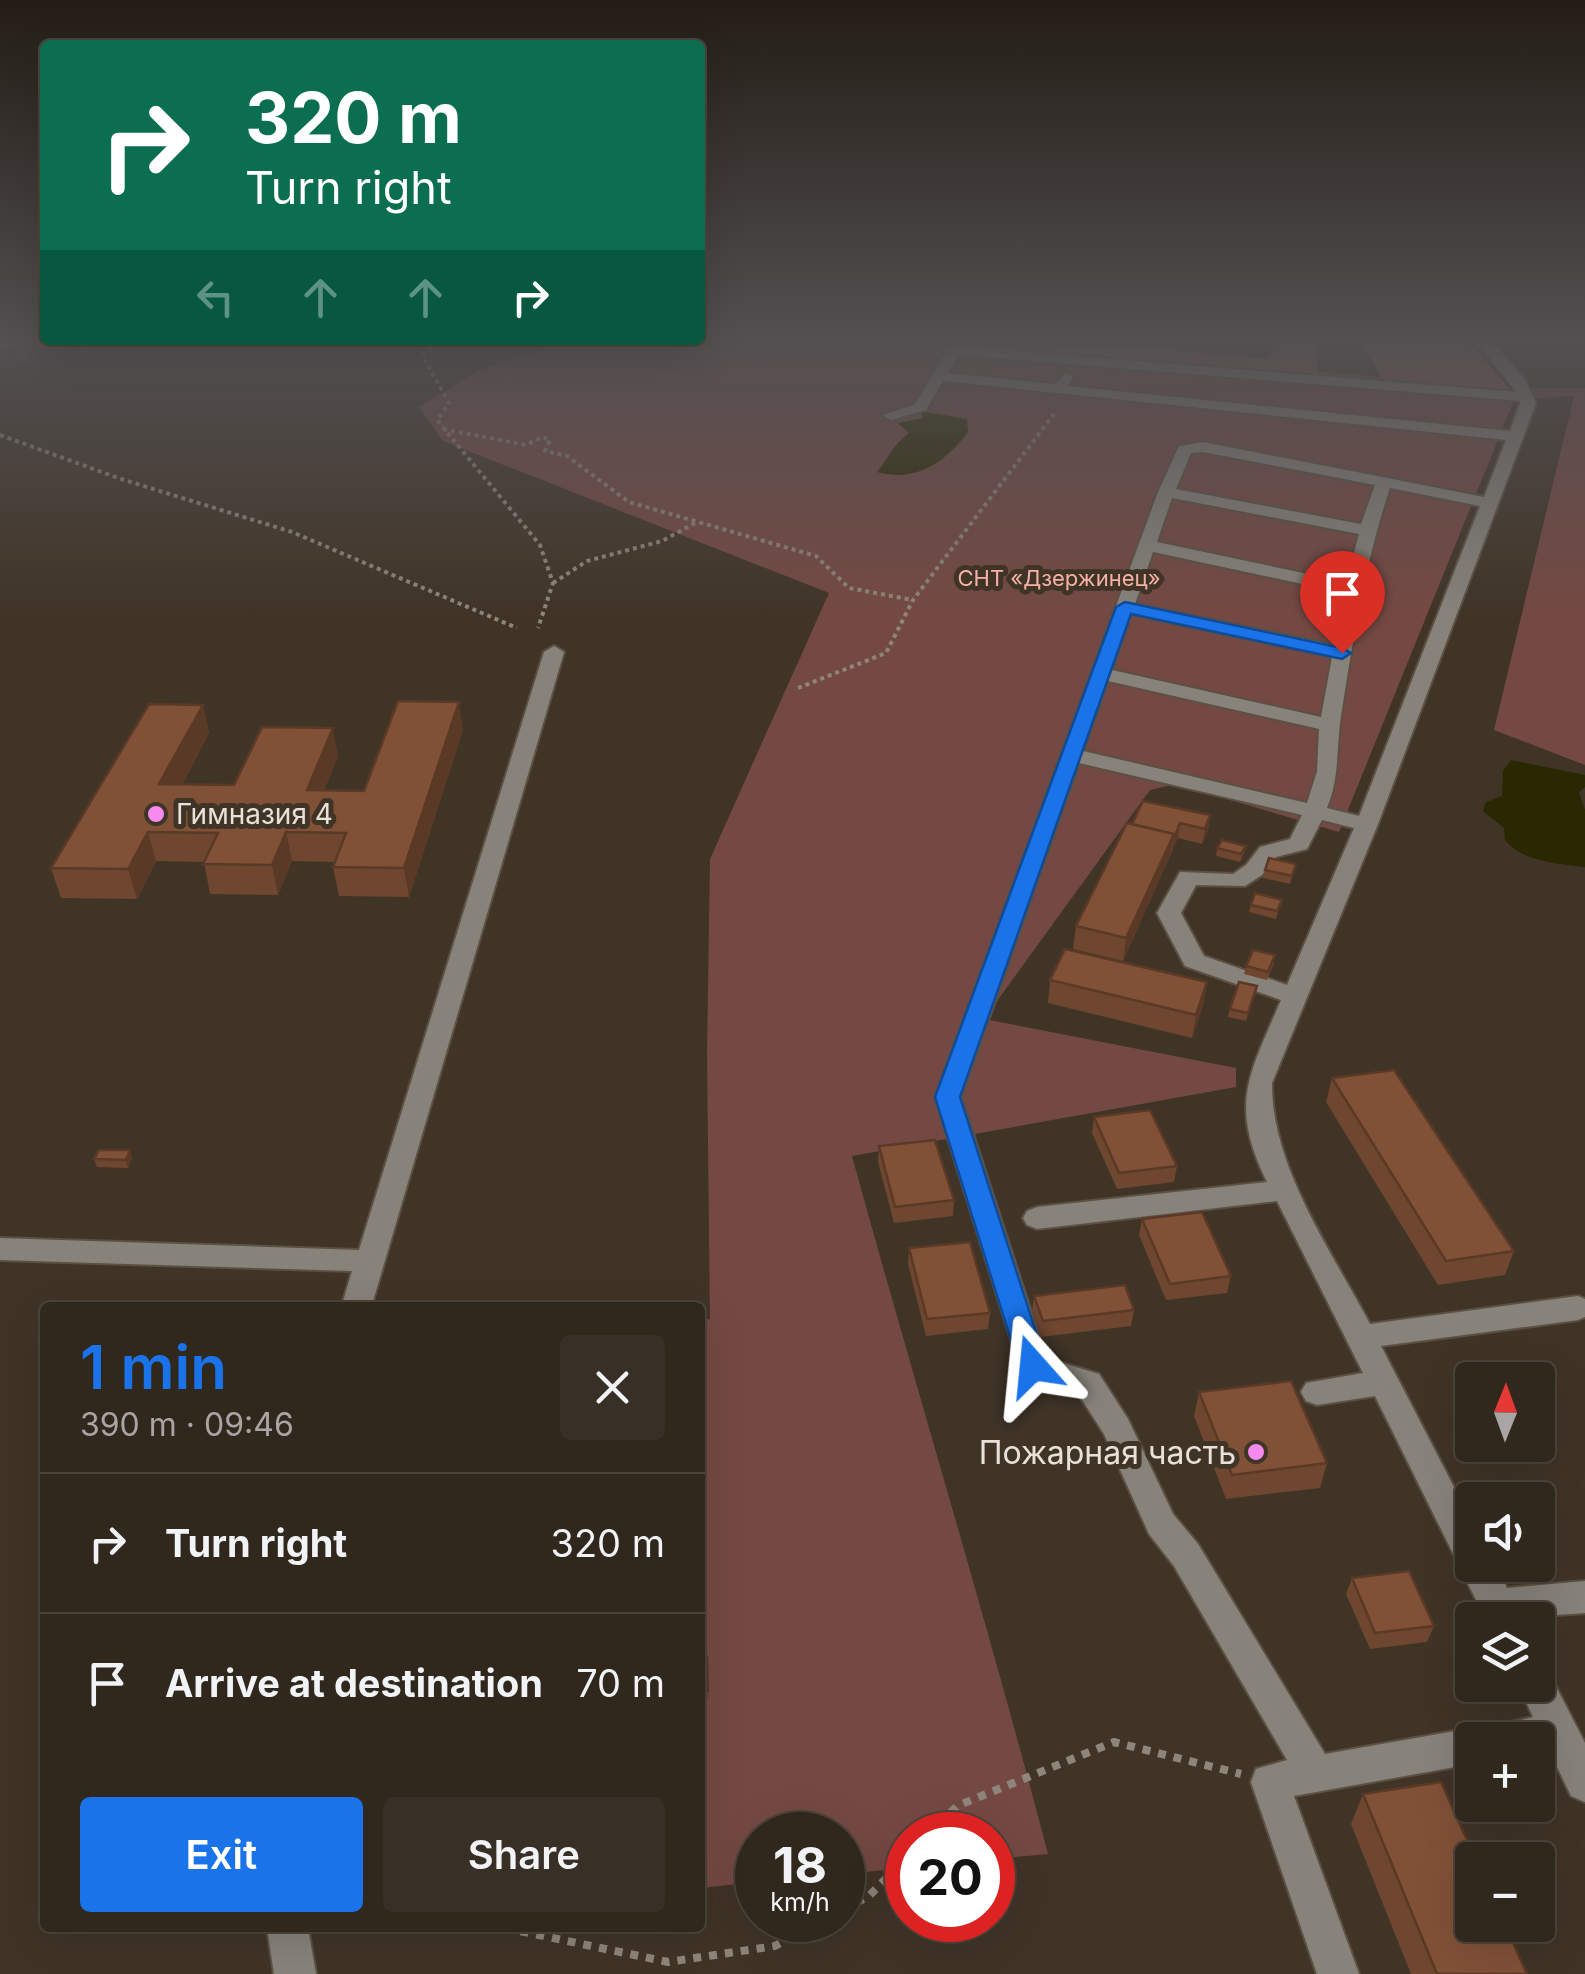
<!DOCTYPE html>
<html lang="en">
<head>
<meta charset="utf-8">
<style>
	body { margin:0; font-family:Inter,sans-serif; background:#382f26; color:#f1f3f6; height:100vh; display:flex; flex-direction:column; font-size:38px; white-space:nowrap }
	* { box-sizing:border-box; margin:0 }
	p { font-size:32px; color:#a8a5a4 }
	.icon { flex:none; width:55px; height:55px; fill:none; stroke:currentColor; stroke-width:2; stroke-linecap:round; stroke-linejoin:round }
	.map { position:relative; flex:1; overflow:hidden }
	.drawer { position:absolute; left:40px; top:1302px; width:665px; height:630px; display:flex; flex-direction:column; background:#30271d; border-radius:10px; box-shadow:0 10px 40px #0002,0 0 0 2px #4b443b }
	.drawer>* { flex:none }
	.guide { position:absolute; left:40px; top:40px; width:665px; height:305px; border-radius:10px; box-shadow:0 10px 40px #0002,0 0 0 2px #4b443b; background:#0b6e4f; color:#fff; overflow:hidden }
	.needle { width:65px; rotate:1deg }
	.tools { position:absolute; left:1455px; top:1362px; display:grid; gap:20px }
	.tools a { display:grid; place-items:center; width:100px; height:100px; border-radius:10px; background:#30271d; box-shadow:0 10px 40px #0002,0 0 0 2px #4b443b; font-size:50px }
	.speed { position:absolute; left:735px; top:1812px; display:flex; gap:20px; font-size:50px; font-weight:700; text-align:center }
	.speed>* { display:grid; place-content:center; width:130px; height:130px; border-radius:50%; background:#30271d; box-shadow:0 10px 40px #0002,0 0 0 2px #4b443b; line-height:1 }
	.speed small { font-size:25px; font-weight:400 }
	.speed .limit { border:15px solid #d22; background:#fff; color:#111 }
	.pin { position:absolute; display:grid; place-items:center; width:85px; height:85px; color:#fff; margin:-102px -42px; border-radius:50% 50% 50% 0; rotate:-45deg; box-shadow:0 0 10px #0007 }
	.pin .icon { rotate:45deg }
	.me { position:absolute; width:110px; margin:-55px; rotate:342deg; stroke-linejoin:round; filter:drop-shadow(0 0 8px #0008) }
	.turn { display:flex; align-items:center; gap:35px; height:210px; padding:0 40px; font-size:45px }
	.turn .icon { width:130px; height:130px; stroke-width:2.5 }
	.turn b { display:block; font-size:70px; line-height:85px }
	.lanes { display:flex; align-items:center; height:95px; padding:0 40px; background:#0003; justify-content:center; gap:50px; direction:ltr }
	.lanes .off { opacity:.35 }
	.round { display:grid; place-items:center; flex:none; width:105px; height:105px; border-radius:10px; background:#382f26 }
	.summary { display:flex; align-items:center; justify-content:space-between; height:170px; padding:0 40px }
	h1 { font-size:60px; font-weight:600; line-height:75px; color:#1a73e8 }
	.button { display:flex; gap:20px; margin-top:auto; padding:20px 40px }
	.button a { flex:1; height:115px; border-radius:10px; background:#1a73e8; color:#fff; font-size:40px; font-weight:600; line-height:115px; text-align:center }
	.button a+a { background:#382f26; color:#f1f3f6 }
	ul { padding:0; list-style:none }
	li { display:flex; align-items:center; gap:30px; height:140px; padding:0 40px; border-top:2px solid #4b443b }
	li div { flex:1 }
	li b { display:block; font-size:38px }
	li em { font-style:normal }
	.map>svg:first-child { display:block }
	.green { fill:#754943 }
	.forest { fill:#8f574f }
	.water { fill:#2a2800 }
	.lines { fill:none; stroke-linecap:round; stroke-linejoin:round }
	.minor-casing { stroke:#5b5043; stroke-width:4 }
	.path-far1 { stroke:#8f857a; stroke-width:4; stroke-dasharray:4 4; stroke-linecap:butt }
	.path { stroke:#8f857a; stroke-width:8; stroke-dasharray:8 8; stroke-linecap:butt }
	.minor { fill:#87837b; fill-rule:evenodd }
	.wall { fill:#6f462f }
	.shaded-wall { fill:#5a3926 }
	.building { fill:#815137; stroke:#5a3926; stroke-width:2.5 }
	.route { fill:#1a73e8; stroke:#114b97; stroke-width:2.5 }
	.poi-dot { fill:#f589ee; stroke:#403427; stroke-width:4 }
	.labels { text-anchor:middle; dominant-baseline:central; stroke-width:10; stroke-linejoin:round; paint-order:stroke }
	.far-park-label { font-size:22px; fill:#f7b0a5; stroke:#403427 }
	.poi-label { font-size:28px; fill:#e9e1d9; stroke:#403427; text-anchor:start }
	.near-poi-label { font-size:32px; fill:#e9e1d9; stroke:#403427; text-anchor:end }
</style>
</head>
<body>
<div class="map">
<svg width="1585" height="1974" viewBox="0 0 1585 1974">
	<rect width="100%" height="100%" fill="#403427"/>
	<path class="green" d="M569,340H984L1505,389L1585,388V765L1494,730L1574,396L1514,400L1339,832L1176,784L1150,790L984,1019L1236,1068V1087L852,1156C916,1389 987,1620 1048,1854L993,1859L992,1835H908L907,1868L843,1874L842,1835H758L757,1882L700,1888V1320L710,1319L707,1054L710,859L829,593L443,441L419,407L478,371Z"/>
	<path class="forest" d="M1278,340H1316L1317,375L1025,352L1024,345H1122L1268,359Z
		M1359,340H1468L1513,393L1384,381Z"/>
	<path class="water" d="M920,411L967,419L968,432C946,462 915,483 877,472C887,461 893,444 909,433L898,423L923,418Z
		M1511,760L1585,775V787L1579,792L1585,810V867C1559,864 1522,862 1505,840L1504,828L1483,811L1486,802L1502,796L1503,771Z"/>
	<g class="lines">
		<g class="minor-casing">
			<path id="minor" d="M26,340L24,343L0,349V341Z
				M1476,340H1490L1525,380L1536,403L1378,824L1272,1083C1271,1166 1332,1252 1370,1324L1578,1296L1585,1299V1317L1578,1320L1381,1346L1472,1522V1565H1496L1507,1588L1585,1581V1613L1486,1620L1375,1396L1317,1405L1306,1401L1301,1392L1306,1383L1363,1373L1277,1201L1037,1229L1027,1225L1023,1218L1027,1211L1037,1207L1267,1182C1228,1103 1250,1074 1281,1000L1185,966L1157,913L1180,872L1233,874L1246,865L1260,847L1290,839L1302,815L1079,763L961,1097L1046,1358L1099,1374L1128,1419L1173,1514L1198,1544L1325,1754L1472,1728L1487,1736L1491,1727L1533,1717L1518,1685H1538V1668L1549,1673L1585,1743V1802L1571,1796L1549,1750L1538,1752V1740H1472V1764L1294,1796L1359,1974H1317L1251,1782L1256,1769L1287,1760L1174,1566L1149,1534L1104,1434L1077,1392L1022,1375L935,1097L1158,492L1179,446L1203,442L1484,497L1506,440L943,381L926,410L891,420L883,415L915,404L947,350L954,346L1516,392ZM958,355L1520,401V403L1510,431L1068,386L1073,377L1066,373L1055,384L948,373ZM1203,452L1375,485L1361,524L1176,489L1191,453ZM1390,488L1480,506L1359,816L1327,808C1340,777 1336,749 1341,716C1353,640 1365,562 1390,488ZM1172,498L1359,534L1346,582L1157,542ZM1153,552L1344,593L1334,645L1135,604ZM1131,614L1332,657L1321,717L1112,670ZM1108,681L1319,729L1317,771L1307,803L1083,751ZM1322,820L1354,828L1287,985L1204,956L1181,913L1196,885L1245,886L1262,875L1276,857L1307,849Z
				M554,646L564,652L371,1308H341L352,1271L0,1260V1238L359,1250L544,652Z
				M267,1928H308L316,1974H274Z"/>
		</g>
		<path class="path-far1" d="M445,340L422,355L449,403L437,420L540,545L553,583L538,628
			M544,340H622
			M900,340L936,347
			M443,429L526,445L542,437L550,440L545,451L567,456L629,502L816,556L849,588L913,600
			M0,435L121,479L292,532L517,628
			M553,583L587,561L662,541L695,523
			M798,688L886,653L913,600L1054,414"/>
		<path class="path" d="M928,1835L957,1806L1114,1742L1241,1774
			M842,1910L869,1896L908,1856
			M505,1928L668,1962L775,1946L824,1920"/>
		<use href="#minor" class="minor"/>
	</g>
	<path class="wall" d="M33,340H67V341L44,348L34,344Z
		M79,346L103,351L90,355L80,352Z
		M14,353L35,354L36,360L26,363L15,358Z
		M203,705L209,733L182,785H234L338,756L324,790L364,791L463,730L409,897L339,896L333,867L335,862L292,861L278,895L210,894L204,862L156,861L137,899L61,898L51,868Z
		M1210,815L1208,830L1202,844L1178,838L1123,961L1073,949L1076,926L1132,824Z
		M1246,846L1244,853L1240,862L1216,856L1217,848Z
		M1296,864L1290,884L1263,878L1265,870Z
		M1282,900L1276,919L1249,912L1251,905Z
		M1274,963L1267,980L1244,974L1246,966Z
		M1050,980L1207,982L1203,1005L1192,1038L1048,1003Z
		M1257,986L1246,1021L1228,1017L1230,1009Z
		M1332,1078L1514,1251L1505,1275L1438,1285L1326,1102Z
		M1094,1117L1177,1166L1174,1182L1117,1189L1092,1133Z
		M879,1146L954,1200L953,1216L894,1223L878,1162Z
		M132,1158L128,1168L97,1167L94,1159Z
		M1142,1219L1231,1276L1227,1293L1166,1300L1139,1235Z
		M909,1248L990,1313L988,1329L926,1336L908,1264Z
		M1034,1296L1134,1310L1131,1326L1041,1337L1032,1312Z
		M1199,1392L1327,1463L1320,1488L1226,1499L1194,1416Z
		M1352,1578L1434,1626L1427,1642L1370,1649L1346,1594Z
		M707,1657L709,1699L700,1700V1658Z
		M1363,1794L1527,1974H1411L1351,1824Z"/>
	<path class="shaded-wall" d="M50,340H67V341L44,348L43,342Z
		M102,345L103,351L90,355L89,349Z
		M35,354L36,360L26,363L25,357Z
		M459,702L463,730L409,897L404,868Z
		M203,705L209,733L167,813L159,784Z
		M333,728L338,756L313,819L307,790Z
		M1210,815L1208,830L1202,844L1205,829Z
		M1180,823L1178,838L1171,853L1174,838Z
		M148,832L156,861L137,899L128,869Z
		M286,832L292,861L278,895L272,865Z
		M1174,834L1170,856L1123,961L1126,938Z
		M1207,982L1203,1005L1192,1038L1196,1015Z
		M130,1150L132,1158L128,1168L126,1160Z"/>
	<path class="building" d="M92,342L102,345L89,349L79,346Z
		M24,350L35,354L25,357L14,353Z
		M398,701L459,702L404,868L333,867L346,833L286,832L272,865L203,864L218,833L148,832L128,869L51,868L149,704L203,705L159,784L234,785L262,727L333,728L307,790L364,791Z
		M1143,801L1210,815L1205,829L1180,823L1174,838V834L1132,824Z
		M1127,823L1174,834L1126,938L1076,926Z
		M1222,840L1246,846L1241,854L1217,848Z
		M1269,858L1296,864L1292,876L1265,870Z
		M1255,893L1282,900L1277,911L1251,905Z
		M1065,949L1207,982L1196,1015L1050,980Z
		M1253,950L1275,955L1268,972L1246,966Z
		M1239,982L1257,986L1248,1013L1230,1009Z
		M1394,1070L1514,1251L1446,1261L1332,1078Z
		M1150,1110L1177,1166L1119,1173L1094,1117Z
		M935,1140L954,1200L895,1207L879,1146Z
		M99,1150H130L126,1160L94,1159Z
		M1202,1212L1231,1276L1170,1284L1142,1219Z
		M970,1242L990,1313L927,1319L909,1248Z
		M1125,1285L1134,1310L1043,1321L1034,1296Z
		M1291,1381L1327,1463L1232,1475L1199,1392Z
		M1409,1571L1434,1626L1375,1633L1352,1578Z
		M707,1657L708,1691L700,1692V1658Z
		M1441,1782L1476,1860H1472V1925H1505L1527,1974H1437L1363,1794Z"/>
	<linearGradient id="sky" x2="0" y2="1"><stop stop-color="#231d15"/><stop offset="0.55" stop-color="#535052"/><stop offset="1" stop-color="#535052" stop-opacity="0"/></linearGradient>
	<rect width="1585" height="616" fill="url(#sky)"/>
	<path class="route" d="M1125,602L1342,648L1351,653L1342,659L1131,614L960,1097L1047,1366L1043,1374L1033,1377L1023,1374L1019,1366L935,1097L1116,607Z"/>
	<g class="poi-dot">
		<circle cx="156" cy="814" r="10"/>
		<circle cx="1256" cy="1452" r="10"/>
	</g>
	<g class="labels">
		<g class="far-park-label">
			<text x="1059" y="578">СНТ «Дзержинец»</text>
		</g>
		<g class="poi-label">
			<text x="176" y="814">Гимназия 4</text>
		</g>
		<g class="near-poi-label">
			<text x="1236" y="1452">Пожарная часть</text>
		</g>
	</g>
</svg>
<div class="tools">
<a><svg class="needle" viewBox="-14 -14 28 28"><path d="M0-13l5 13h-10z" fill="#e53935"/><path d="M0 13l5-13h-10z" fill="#a8a5a4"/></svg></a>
<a><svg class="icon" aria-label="sound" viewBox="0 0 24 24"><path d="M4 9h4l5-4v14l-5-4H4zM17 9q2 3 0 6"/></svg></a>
<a><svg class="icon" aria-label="layers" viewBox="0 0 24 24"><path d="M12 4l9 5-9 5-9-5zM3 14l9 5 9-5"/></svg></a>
<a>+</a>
<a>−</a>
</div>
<div class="speed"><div>18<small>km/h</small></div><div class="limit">20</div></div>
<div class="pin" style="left:1342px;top:653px;background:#d93025"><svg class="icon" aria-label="arrive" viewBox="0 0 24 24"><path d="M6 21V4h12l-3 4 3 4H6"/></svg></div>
<svg class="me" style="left:1033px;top:1366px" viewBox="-20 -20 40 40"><path d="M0-17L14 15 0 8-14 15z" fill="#1a73e8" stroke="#fff" stroke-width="4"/></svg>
<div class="guide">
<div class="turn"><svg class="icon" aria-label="right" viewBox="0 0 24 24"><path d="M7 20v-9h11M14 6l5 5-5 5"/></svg><div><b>320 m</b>Turn right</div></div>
<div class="lanes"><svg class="icon off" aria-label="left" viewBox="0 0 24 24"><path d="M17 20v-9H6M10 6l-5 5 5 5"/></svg><svg class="icon off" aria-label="ahead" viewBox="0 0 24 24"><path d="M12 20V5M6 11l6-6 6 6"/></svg><svg class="icon off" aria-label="ahead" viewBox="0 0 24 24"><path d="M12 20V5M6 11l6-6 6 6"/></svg><svg class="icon" aria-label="right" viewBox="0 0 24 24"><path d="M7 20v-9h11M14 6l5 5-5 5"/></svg></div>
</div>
<section class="drawer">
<div class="summary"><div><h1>1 min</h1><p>390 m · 09:46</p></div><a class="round"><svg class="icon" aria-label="close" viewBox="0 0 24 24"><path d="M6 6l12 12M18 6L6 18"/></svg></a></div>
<ul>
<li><svg class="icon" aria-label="right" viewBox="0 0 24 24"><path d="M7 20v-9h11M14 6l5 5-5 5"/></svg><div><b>Turn right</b></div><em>320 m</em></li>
<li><svg class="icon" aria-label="arrive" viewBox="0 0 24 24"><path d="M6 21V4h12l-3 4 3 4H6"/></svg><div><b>Arrive at destination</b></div><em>70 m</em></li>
</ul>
<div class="button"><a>Exit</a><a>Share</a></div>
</section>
</div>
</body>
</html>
